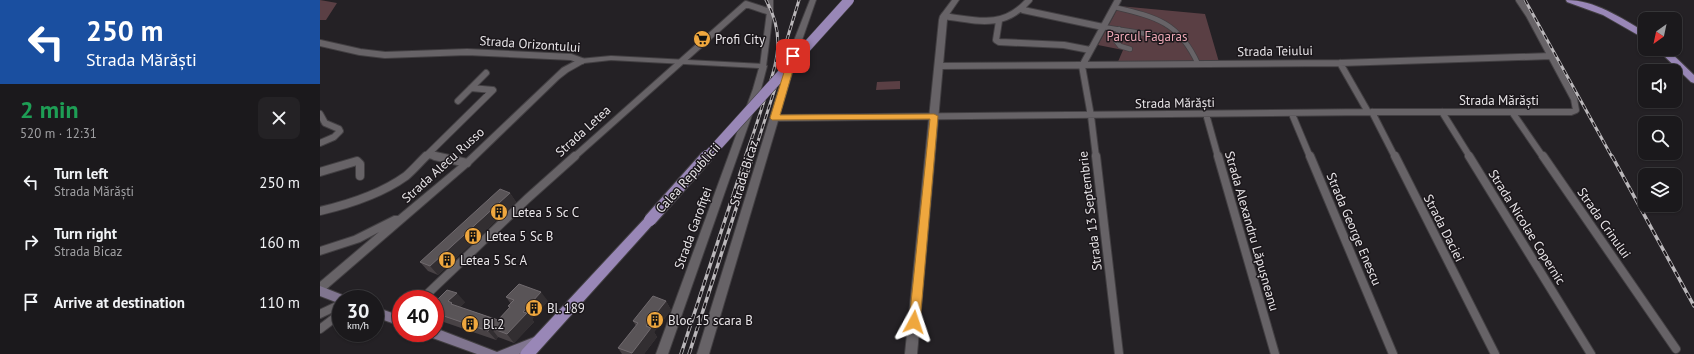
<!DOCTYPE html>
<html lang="en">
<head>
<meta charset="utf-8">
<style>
	body { margin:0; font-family:"PT Sans",sans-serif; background:#242225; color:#f1f3f6; height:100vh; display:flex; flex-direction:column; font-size:15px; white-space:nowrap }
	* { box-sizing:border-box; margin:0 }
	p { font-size:13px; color:#a0a0a3 }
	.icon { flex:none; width:22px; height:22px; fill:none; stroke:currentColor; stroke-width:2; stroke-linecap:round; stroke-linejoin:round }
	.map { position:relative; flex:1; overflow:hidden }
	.panel { display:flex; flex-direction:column; background:#1b191c; width:320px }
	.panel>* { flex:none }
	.banner { background:#1a4fa0; color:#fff; overflow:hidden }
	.needle { width:26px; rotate:213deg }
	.fabs { position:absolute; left:1318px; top:12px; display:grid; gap:8px }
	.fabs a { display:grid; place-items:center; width:44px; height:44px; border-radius:8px; background:#1b191c; box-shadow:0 1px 3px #0004,0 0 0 1px #39383b; font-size:20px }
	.speed { position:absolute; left:12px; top:290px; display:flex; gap:8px; font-size:20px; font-weight:700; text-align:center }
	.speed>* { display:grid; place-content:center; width:52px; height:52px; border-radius:50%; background:#1b191c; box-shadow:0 1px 3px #0004,0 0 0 1px #39383b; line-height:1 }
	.speed small { font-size:10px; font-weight:400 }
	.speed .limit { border:6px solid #d22; background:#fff; color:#111 }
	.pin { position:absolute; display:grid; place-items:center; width:34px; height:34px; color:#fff; margin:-17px; border-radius:8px; box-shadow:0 2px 6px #0006 }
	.me { position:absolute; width:44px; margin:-22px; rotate:5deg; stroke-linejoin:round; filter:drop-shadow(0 0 3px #0008) }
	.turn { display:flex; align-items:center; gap:14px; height:84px; padding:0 20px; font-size:18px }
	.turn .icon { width:52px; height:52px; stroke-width:2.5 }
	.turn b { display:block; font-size:28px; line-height:34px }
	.round { display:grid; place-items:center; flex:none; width:42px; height:42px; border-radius:8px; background:#242225 }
	.head { display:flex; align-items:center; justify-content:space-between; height:68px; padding:0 20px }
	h1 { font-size:24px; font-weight:600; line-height:30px; color:#1e9e55 }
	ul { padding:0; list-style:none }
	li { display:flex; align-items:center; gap:12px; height:60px; padding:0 20px }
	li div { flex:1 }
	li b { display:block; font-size:15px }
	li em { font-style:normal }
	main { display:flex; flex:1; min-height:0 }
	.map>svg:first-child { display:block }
	.green { fill:#5a3f44 }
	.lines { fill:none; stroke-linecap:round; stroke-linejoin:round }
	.pedestrian-casing { stroke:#423f42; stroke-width:6 }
	.minor-far1-casing { stroke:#423f42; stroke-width:8 }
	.minor-casing { stroke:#423f42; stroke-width:10 }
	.tertiary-casing { stroke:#423f42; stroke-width:2 }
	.secondary-casing { stroke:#423f42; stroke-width:2 }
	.primary-casing { stroke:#423f42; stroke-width:2 }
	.pedestrian { stroke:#676367; stroke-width:4.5 }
	.minor-far1 { stroke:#676367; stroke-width:6 }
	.minor { stroke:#676367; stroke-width:8 }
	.tertiary { fill:#676367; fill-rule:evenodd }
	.secondary { fill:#80758f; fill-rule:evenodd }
	.primary { fill:#9987b7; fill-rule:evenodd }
	.rail-far1-casing { stroke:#bab7ba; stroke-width:3 }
	.rail-casing { stroke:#bab7ba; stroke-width:3.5 }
	.rail-far1 { stroke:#1b171b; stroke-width:1.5; stroke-dasharray:5; stroke-linecap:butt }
	.rail { stroke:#1b171b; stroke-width:2; stroke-dasharray:6; stroke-linecap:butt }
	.primary-bridge-far1-casing { stroke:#423f42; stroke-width:11; stroke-linecap:butt }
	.primary-bridge-casing { stroke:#423f42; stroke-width:14; stroke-linecap:butt }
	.primary-bridge-far1 { stroke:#9987b7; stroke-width:10 }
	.primary-bridge { stroke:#9987b7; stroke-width:12 }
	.wall { fill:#484245 }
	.shaded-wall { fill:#322e31 }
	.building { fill:#595457; stroke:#706a6e }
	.route { fill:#efa73e; stroke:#9b6d28 }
	.labels { text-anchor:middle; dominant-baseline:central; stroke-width:3; stroke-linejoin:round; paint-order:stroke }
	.park-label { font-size:13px; fill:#eea9b6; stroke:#1b171b }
	.poi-label { font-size:13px; fill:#e8e5e8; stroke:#1b171b; text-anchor:start }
	.street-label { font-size:13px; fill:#e8e5e8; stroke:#1b171b }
</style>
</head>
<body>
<main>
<section class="panel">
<div class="banner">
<div class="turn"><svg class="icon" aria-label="left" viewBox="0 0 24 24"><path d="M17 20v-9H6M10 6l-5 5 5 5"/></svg><div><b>250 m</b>Strada Mărăști</div></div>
</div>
<div class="head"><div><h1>2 min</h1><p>520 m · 12:31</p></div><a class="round"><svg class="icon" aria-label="close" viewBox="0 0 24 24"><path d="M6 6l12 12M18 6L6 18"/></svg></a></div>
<ul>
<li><svg class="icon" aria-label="left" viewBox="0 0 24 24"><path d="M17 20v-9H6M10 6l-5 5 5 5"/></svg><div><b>Turn left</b><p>Strada Mărăști</p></div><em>250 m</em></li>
<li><svg class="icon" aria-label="right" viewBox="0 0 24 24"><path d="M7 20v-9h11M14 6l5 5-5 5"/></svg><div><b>Turn right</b><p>Strada Bicaz</p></div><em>160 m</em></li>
<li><svg class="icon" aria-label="arrive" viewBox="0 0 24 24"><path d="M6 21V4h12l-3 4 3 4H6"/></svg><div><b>Arrive at destination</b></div><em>110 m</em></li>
</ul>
</section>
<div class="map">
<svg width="1374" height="354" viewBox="0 0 1374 354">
	<rect width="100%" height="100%" fill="#242125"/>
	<path class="green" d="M0,0L17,3L6,20H0Z
		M799,6L885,14L899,62L797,64L803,50L778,45Z
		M580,81V89L556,90L557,82Z"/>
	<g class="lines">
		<g class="pedestrian-casing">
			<path id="pedestrian" d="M794,7C836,17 859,22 878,64
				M783,27L852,38L862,36
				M799,29L796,41L800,46L810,49"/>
		</g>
		<g class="minor-far1-casing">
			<path id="minor-far1" d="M450,0V12
				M703,10L783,27
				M624,16C658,21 684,29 709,0
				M679,21L676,40L679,42L744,45L770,50
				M0,43L40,52L65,55L147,52L251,57L262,61
				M1020,63L1048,112
				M618,66L1020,63L1231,56
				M138,101L166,73
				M1052,112L1075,157
				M1122,112L1150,157
				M1192,112L1223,157
				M0,114L5,123L19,129L20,131L14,137L0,143
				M886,114L898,157
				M972,114L990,157
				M454,118L1052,112H1251L1256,110L1254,99L1209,15L1199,0
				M108,155L120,157
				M105,157L173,90L151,88
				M254,157L426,4L450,12L443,66
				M776,157L771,116L762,66L798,0"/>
		</g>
		<g class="minor-casing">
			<path id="minor" d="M115,156L147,163
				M776,156L799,354
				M898,156L955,354
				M990,156L1073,354
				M1075,156L1175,354
				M1149,156L1271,354
				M1223,156L1356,349
				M0,172L37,161L40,164V176
				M0,211C30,204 61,194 86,176C93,170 99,163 106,156
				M102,299L208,198L255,156
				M0,314L21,304
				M0,329L21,313"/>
		</g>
		<g class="tertiary-casing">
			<path id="tertiary" d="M490,0H496L481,43L389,354H377L473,43Z
				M632,0H639L628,16L627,20L597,354H585L619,20L620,16Z
				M291,56L443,64L447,66L441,89L348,354H336L433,89L439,68L291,60L264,63L248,72L239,79L150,165L4,291L0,292V282L59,232L40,242L0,255V247L34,236L74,216H78L144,161L242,68L259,59Z"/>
		</g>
		<g class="secondary-casing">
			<path id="secondary" d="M0,286L25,296L27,299H21V304L0,296Z
				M55,307L81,316V326L55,317Z
				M115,328L177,352L217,336L221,337L223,341L221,345L199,354H157L110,337L108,333H115Z"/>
		</g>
		<g class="primary-casing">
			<path id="primary" d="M1246,0C1275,0 1301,18 1325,32V39L1283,15L1247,2Z
				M1337,49H1347L1374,75V83L1371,82Z
				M330,216L334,217L336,220L334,223L216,354H200L202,350L326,217Z"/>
		</g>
		<use href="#pedestrian" class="pedestrian"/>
		<use href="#minor-far1" class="minor-far1"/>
		<use href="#minor" class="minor"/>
		<use href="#tertiary" class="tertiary"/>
		<use href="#secondary" class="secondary"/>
		<use href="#primary" class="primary"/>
		<g class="rail-far1-casing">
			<path id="rail-far1" d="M1205,0L1292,157
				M461,59L479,0
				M425,157C432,139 438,120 444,101C456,65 467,37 446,0
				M433,157L466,54"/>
		</g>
		<g class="rail-casing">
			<path id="rail" d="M1292,156L1374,306
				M361,354L426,156
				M369,354L433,156"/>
		</g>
		<use href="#rail-far1" class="rail-far1"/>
		<use href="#rail" class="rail"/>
		<g class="primary-bridge-far1-casing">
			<path id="primary-bridge-far1" d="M387,157L529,0"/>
		</g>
		<g class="primary-bridge-casing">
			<path id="primary-bridge" d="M330,220L387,156"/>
		</g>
		<use href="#primary-bridge-far1" class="primary-bridge-far1"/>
		<use href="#primary-bridge" class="primary-bridge"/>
	</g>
	<path class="wall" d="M190,193L196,202L118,275L108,271L100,262Z
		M186,297L228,301L212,319L214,322L194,343L178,337L176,340L115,319V302H145L140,307L178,320L190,308L188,306L191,304Z
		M346,301L351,310L334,332L337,337L324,354H302L298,348L316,326L313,321Z"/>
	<path class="shaded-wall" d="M190,193L196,202L118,275L110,266Z
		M221,292L228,301L212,319L214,322L194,343L187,334L203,312Z
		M137,293L145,302L138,309L139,313L128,301Z
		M346,301L351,310L334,332L337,337L324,354H312V353L326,326Z
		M171,328L178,337L176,340L168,331Z"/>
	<path class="building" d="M180,189L190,193L110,266L100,262Z
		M199,284L221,292L203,312L207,313L187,334L171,328L168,331L115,313V302L127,290L137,293L128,301L132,303L131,304L178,320L190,307L188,306L194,300L186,297Z
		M333,296L346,301L326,326L331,328L312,353L298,348L318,323L313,321Z"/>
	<path class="route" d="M473,53L477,56L460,115L614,114L618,116L600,322L598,326L594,327L591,326L589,322L610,119L452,120L450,118L469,56Z"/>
	<defs>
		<g id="supermarket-disc" transform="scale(0.9)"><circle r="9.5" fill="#efa73e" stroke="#1b171b"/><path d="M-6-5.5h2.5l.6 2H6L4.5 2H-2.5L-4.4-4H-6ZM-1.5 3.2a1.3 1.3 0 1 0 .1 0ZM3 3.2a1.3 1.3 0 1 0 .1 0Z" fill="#111"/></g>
		<g id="building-disc" transform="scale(0.9)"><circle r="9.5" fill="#efa73e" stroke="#1b171b"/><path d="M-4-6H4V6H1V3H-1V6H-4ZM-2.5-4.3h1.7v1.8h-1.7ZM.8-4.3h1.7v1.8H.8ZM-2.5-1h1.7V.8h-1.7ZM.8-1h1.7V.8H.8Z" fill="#111"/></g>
	</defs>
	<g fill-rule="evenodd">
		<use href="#supermarket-disc" x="382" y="39"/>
		<use href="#building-disc" x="179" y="212"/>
		<use href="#building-disc" x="153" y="236"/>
		<use href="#building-disc" x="127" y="260"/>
		<use href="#building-disc" x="214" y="308"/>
		<use href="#building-disc" x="335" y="320"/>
		<use href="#building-disc" x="150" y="324"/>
	</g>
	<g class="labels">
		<g class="park-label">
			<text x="827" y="36">Parcul Fagaras</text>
		</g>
		<g class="poi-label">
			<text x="395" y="39">Profi City</text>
			<text x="192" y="212">Letea 5 Sc C</text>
			<text x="166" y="236">Letea 5 Sc B</text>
			<text x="140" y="260">Letea 5 Sc A</text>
			<text x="227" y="308">Bl. 189</text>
			<text x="348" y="320">Bloc 15 scara B</text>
			<text x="163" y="324">Bl.2</text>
		</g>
		<g class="street-label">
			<text transform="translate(210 44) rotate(4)">Strada Orizontului</text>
			<text transform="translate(955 51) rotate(-1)">Strada Teiului</text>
			<text x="1179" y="100">Strada Mărăști</text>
			<text transform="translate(855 103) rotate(-1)">Strada Mărăști</text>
			<text transform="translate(263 131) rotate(-42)">Strada Letea</text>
			<text transform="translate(123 165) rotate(-42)">Strada Alecu Russo</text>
			<text transform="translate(424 173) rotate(-73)">Strada Bicaz</text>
			<text transform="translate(368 178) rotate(-48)">Calea Republicii</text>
			<text transform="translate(770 211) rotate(-97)">Strada 13 Septembrie</text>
			<text transform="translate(1284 223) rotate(55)">Strada Crinului</text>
			<text transform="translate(1207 227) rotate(58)">Strada Nicolae Copernic</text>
			<text transform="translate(373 228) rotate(-70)">Strada Garofiței</text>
			<text transform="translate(1124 228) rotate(63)">Strada Daciei</text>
			<text transform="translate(1034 229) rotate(67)">Strada George Enescu</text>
			<text transform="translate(932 231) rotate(74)">Strada Alexandru Lăpușneanu</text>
		</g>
	</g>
</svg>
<div class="fabs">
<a><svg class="needle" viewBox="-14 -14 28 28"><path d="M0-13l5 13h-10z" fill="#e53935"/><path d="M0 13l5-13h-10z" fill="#a0a0a3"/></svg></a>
<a><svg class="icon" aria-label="sound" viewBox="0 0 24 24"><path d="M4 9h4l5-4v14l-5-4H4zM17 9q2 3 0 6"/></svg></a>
<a><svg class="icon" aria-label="search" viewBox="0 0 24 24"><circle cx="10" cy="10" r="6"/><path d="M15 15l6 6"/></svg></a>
<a><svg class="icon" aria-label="layers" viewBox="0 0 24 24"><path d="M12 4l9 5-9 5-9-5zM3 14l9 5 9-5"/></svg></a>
</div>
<div class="speed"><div>30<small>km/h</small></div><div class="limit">40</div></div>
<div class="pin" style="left:473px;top:56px;background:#d93025"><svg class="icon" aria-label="arrive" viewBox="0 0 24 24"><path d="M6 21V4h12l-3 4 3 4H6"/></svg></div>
<svg class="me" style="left:594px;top:322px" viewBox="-20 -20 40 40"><path d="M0-17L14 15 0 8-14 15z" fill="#efa73e" stroke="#fff" stroke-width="4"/></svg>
</div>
</main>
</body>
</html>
